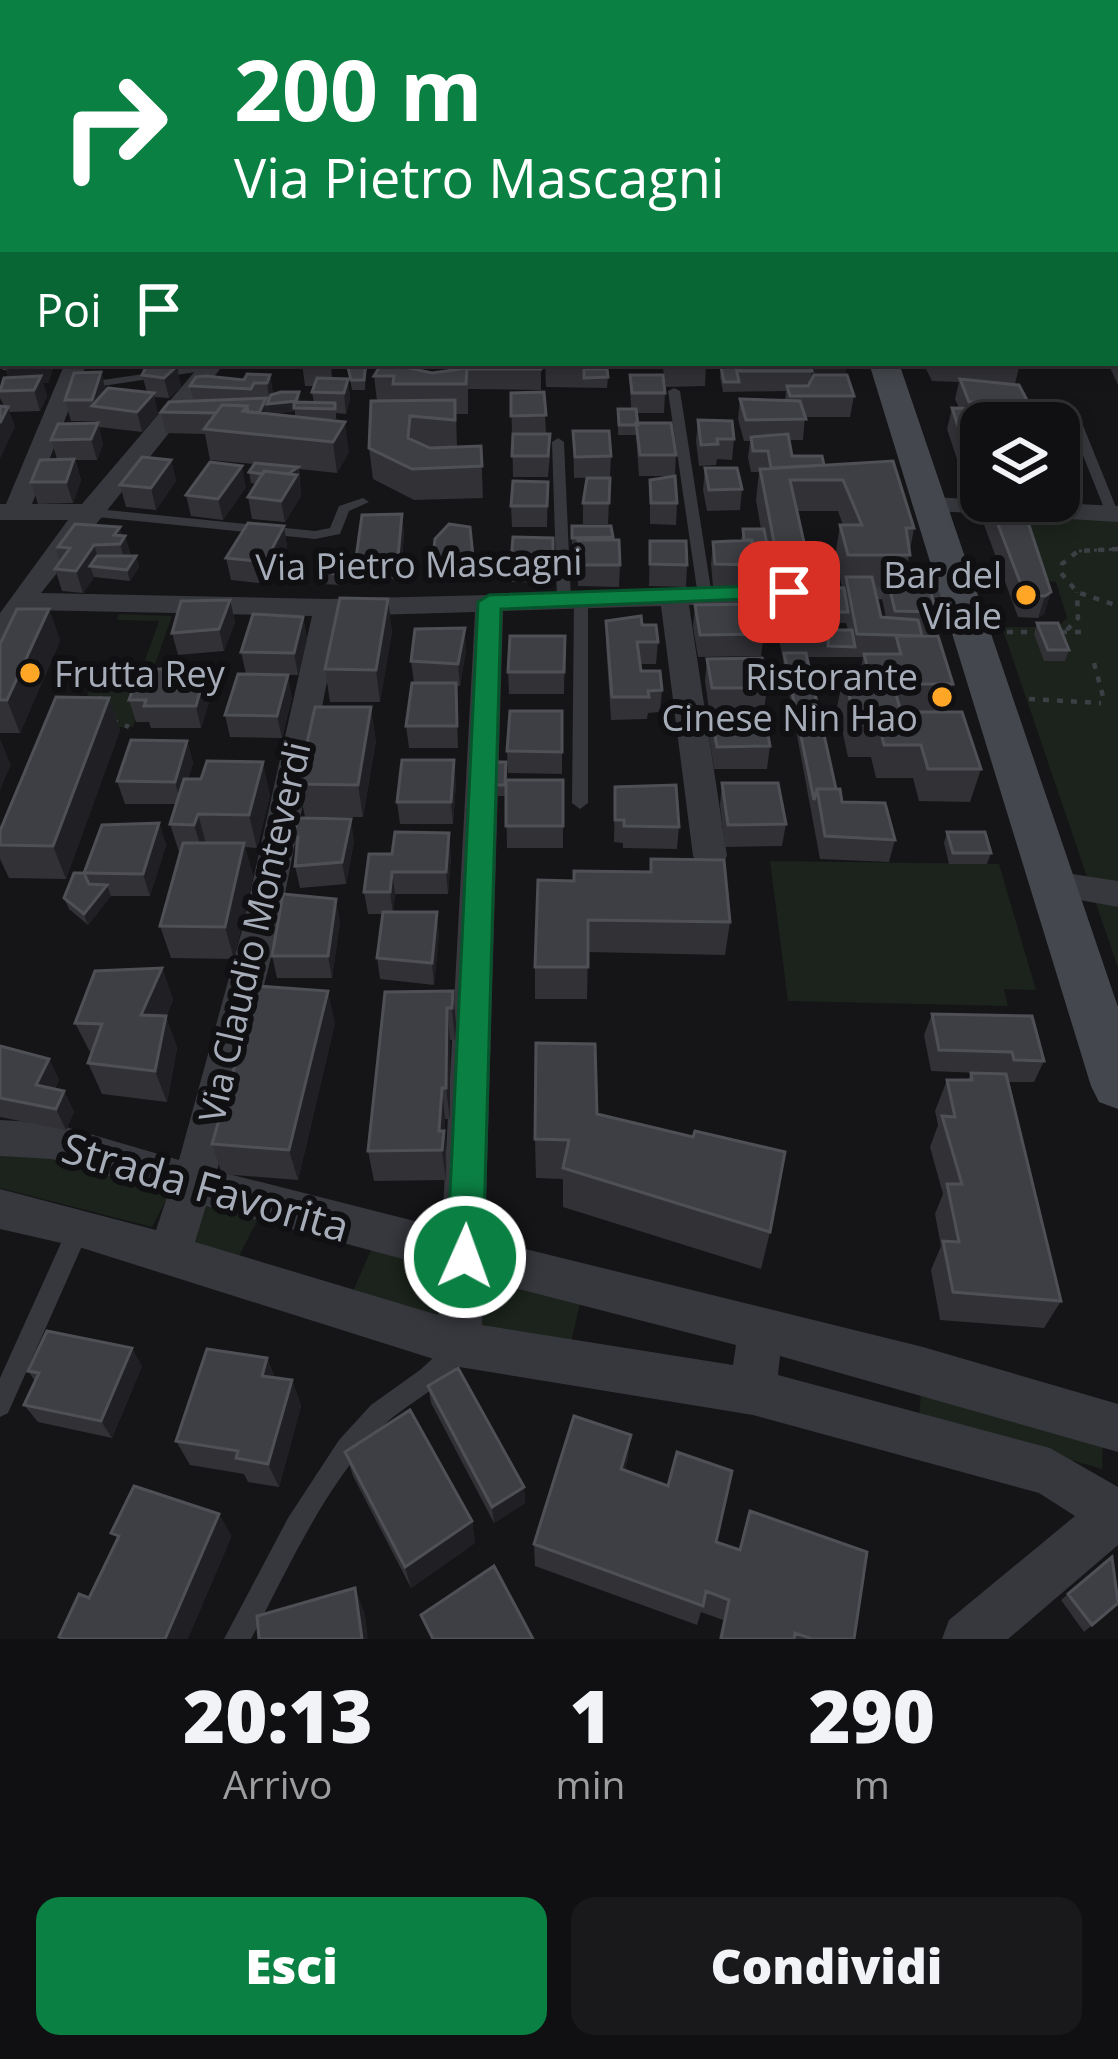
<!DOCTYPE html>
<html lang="it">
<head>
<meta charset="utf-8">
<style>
	body { margin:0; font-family:"Open Sans",sans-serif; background:#19191b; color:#f1f3f6; height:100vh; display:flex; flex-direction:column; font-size:45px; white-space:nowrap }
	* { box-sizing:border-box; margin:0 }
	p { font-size:39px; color:#9c9d9f }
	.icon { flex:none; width:66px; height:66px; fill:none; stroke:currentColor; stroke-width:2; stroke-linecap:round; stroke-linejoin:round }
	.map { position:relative; height:1639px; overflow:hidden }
	.side { display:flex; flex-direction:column; background:#101012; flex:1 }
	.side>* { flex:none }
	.banner { position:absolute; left:0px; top:0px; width:1119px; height:366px; box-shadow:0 6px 18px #0003,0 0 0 3px #303032; background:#0b8043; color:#fff; overflow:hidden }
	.fabs { position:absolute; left:960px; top:402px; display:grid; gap:24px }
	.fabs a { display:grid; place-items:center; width:120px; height:120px; border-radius:24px; background:#101012; box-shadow:0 6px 18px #0003,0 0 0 3px #303032; font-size:60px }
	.pin { position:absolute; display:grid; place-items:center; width:102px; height:102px; color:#fff; margin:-51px; border-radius:24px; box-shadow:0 6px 18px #0006 }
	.me { position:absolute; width:132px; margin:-66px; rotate:2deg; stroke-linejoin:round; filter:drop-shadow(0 0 9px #0008) }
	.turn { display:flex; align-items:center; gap:42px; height:252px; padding:0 36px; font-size:54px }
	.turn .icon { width:156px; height:156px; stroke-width:2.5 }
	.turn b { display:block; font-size:84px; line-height:102px }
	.then { display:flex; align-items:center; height:114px; padding:0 36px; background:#0003; gap:24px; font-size:45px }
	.eta { display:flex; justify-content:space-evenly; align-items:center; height:204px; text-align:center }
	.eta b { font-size:72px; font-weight:800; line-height:84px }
	.cta { display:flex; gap:24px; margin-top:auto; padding:24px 36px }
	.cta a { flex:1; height:138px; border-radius:24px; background:#0b8043; color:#fff; font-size:48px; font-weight:800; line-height:138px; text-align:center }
	.cta a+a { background:#19191b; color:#f1f3f6 }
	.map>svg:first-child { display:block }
	.green { fill:#1b231c }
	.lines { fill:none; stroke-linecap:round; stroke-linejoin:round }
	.path-far1 { stroke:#3c3f44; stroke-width:3; stroke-dasharray:3 4.5; stroke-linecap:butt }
	.path { stroke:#3c3f44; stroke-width:4.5; stroke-dasharray:6 8; stroke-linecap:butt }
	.lane { fill:#36383d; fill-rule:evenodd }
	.street { fill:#36383d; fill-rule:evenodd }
	.secondary { fill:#44474d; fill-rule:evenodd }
	.wall { fill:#313136; fill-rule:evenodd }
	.shaded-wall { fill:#202024 }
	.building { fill:#3d3f44; stroke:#4e5056; stroke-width:3 }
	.route { fill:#0b8043; stroke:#07532c; stroke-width:3 }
	.poi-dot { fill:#ffa626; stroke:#101013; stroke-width:4.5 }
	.labels { text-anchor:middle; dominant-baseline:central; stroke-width:12; stroke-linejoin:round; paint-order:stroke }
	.street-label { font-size:36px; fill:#a6adb9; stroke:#101013 }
	.poi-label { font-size:36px; fill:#a6adb9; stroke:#101013; text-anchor:end }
	.near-street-label { font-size:42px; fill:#a6adb9; stroke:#101013 }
</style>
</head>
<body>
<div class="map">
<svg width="1118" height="1639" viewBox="0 0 1118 1639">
	<rect width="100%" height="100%" fill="#151518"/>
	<path class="green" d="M1013,515L1118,520V968L1002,627H1058L1067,618L1056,582L1032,580Z
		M119,614L172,616L133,727L75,728L97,671H104L100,683H137L159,621L117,620Z
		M770,861L999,864L1036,990L1004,989L1008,1006L788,1001Z
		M18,1148L172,1189L152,1227L0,1188V1150Z
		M201,1197L260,1215L238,1258L187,1243Z
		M374,1243L444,1263L441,1321L351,1296Z
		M480,1275L581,1299L570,1347L477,1328Z
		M922,1383L1103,1433L1102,1469L919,1417Z"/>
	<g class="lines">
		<path class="path-far1" d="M1079,551L1118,549"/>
		<path class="path" d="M1118,549L1078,551L1062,564L1061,573L1077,592L1118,606
			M1067,630L1078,618L1077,592
			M1007,632H1037
			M1061,632H1085
			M1094,663L1104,700
			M1029,699L1101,703
			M101,702L96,683L104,663
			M112,720L129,727"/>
		<path class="lane" d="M167,0H174L166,3Z
			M212,364L216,365V369L82,389L76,386L82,383Z
			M674,388L680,391L712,596L705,600L698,596L668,391Z
			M1076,419L1082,423L1118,512L1117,516H1107L1106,513L1070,423Z
			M558,438L564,442L571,600L564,604L557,600L552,442Z
			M363,498L369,502L349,511L340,534L315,539L87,516L81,512L87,508L315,531L330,528L339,506Z
			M581,596L588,600V803L580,809L572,803L574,600Z
			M79,1218L87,1221L90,1228L8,1413L0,1417V1378L71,1221Z
			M459,1334L467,1337L470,1345C452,1387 405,1401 376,1433C322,1492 288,1568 251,1639H224L288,1518L339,1440L371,1405L420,1370L442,1350L451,1337Z"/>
		<path class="street" d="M75,0H92L94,3H78Z
			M329,0H344L327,3Z
			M561,0H585L588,3H564Z
			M763,0H777L761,3Z
			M1006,0H1021L1023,3H1008Z
			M1116,23H1118V31H1116Z
			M0,45H3V53H0Z
			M65,363H87L32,504H82L202,363H225L41,593L328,599L965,583L969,589L955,597L689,605L727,856L722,865H698L693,856L661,606L503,611L485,1239L923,1347L1118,1404V1452L780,1356L778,1375L1050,1448L1118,1487V1545L1008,1639H942L949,1620L1075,1516L1039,1493L753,1415L459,1367L79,1247L0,1229V1189L156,1230L168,1194L52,1159L0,1156V1120L52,1123L179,1160L241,934L312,616L30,610L10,641L0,644V613L68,520H0V504H6ZM475,612L442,1228L217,1171L277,934L340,616ZM206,1206L440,1269L438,1315L195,1242ZM484,1280L736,1345L733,1365L482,1325Z
			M930,497L1118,506V522L921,510V500Z
			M1053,871L1118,881V907L1041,893L1036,884L1041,875Z"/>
		<path class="secondary" d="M0,120H3V134H0Z
			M1116,123H1118V137H1116Z
			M869,363H899L1118,1007V1109L1099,1102L1091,1086Z"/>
	</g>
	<path class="wall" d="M175,0H196L193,3H175Z
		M466,0H574V3H467Z
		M597,0H747L742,3H597Z
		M786,0H811L809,3H785Z
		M1077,0H1118V23H1116V3H1076Z
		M1116,164H1118V253L1116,250Z
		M1116,254H1118V385L1108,363H1116Z
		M0,293H3V331H0Z
		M7,363H53V369L48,383H43L47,396L40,411L9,412L15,427L0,398V387L8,378L5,368Z
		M176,363L181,387L169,398L154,397L158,414L142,432L99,427L103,444L97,460H75L81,480L73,503L38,504L31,482L57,459L51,440L96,423V421H71L65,400L101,372L106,390L147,392L142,375Z
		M302,363H331L332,379H348L350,399L346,414L336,413V419H322L349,452L337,473L299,469L301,496L285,522L252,519L248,497L256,484L251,483L249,472L254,464L210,460L205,434L166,433L161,412L194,401L190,386L244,380L270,375L273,394L301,403H314L312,392L314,386H305ZM295,411V416L271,414Z
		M347,363H366L365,390H352Z
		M378,363H412V369L432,373L541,363V390L468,389V414H456L457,447L481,446L483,498L414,500L373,479L369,448L377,401L374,376L378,369Z
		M545,363L584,367V369L608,377L607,388L546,387Z
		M662,363H706L705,386L666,387Z
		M735,363H847L845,375L854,396L850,417H805L803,440H789L792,456L824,465L914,528L905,578L937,612L931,634H922L953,684L945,712L981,769L970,802L919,801L913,778H876L871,757H848L837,707L844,674H860L863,657H807L836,789L842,802L895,840L889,862L820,859L772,601L775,580L792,590L808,618L829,630H848L846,623H834L829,599L831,588L842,587L835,557L840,525H843L838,511H797L805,547L800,579H770L765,553V556H753L754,565L752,587L713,586L711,564L713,542L741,540L743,529H761L756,500L759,472H751L748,458L750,441H744L738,419L740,399L785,401L786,391L723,392L720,377L721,367H735ZM874,587H885L882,599L886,617H881Z
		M923,363H1020L1015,384L1028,402L1022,423H981V483H965L947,429L952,408H959L955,399L959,382L932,381Z
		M630,375L665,393L664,413H637L638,423L676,455L675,476H639L636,435H618V409H631Z
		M544,392L546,434L550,455L548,477H513L511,393Z
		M698,420L734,439L732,460L717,459L716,465L699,466L696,441Z
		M573,431L611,456L610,477L574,478Z
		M171,460L176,481L156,510L126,507L120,485Z
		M705,468L742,489L740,510L707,511L703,490Z
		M610,478L608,524H583V503Z
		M650,480L677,503L676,525L650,524Z
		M548,482L547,527H512L511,506Z
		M246,487L223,520L191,516L186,495Z
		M983,501H1021L1051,592L1044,614L1038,618L1018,617L980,514Z
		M402,514L404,535L400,579L359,580L356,558Z
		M284,526L287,547L269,584L231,580L226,558Z
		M572,526H611L613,540L620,565L619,587L578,586V549H572Z
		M470,527L474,579H435L433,557Z
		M122,536H125L131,556H136L139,567L130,581L94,577L83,593L62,591L55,569L60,562L57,552L58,547Z
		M553,538V583L512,582L511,561Z
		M650,541L687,565L686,587L649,586Z
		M341,562L343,585L320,584L318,573Z
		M230,600L235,622L224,651L178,655L172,633Z
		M695,605L764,634L761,656L698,657L693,627Z
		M49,609L60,641L20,733H0V644Z
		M303,617L307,639L298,675L246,674L241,652Z
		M606,621L642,625L658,642L656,664H640L641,671L662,690L660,712L648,713L647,719L611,720L606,643Z
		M1037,623L1069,650L1065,661H1044L1034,634Z
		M392,631L380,702H330L325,669Z
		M565,636L564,694H509L508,672Z
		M466,650L460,686H456L458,748H409L406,726L414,683L411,661Z
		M707,659L767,688L764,710H709L705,681Z
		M207,667L213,689L201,728H151L149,722H136L129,700Z
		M292,697L282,738L230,737L225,715Z
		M109,698L120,730L66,879L9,878L0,859V831Z
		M562,711V774L508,773L507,751Z
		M711,714L770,746L767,769H714L709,736Z
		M376,740L363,817H305L298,784Z
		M187,741L193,763L188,779L270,795L257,848L245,847L253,876L234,959L171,958L160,926L180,855L170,824L177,804H125L117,781Z
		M506,780H563V848H507L506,796H491L490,785Z
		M456,782L453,824H400L397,802Z
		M722,783L786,824L782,846L725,847L720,805Z
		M615,787L679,827L677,849L623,848V843L614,842Z
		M159,823L166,845L150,896H111L88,925L69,909L64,898L85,873Z
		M947,832L991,853L987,864H949L944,843Z
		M293,837L354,841L346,884L300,888L295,866L296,853Z
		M369,854L451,855L448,894H395L393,912L439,934L434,985L380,979L377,958L383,914H368L364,892Z
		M651,859L730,922L725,955L588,952L587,999H535V967L574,881L650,872Z
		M340,921L332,978H277L272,956Z
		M162,968L173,1000L166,1017L177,1048L167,1102L102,1094L88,1063L91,1054L75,1023Z
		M453,991L456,1023L455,1040H450V1119H445L444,1136L447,1161L446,1180L374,1181L368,1151Z
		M932,1014L1044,1061L1034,1082H1008L1061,1301L1044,1328L940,1320L931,1270L941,1246L935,1214L943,1194L930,1147L938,1125L935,1111L947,1080H968L971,1073L1003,1074L931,1071L924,1035Z
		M335,1023L298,1180L222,1174L212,1144Z
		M0,1046L49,1059L59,1080L55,1089L64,1091L74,1112L66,1130L0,1117Z
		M597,1114L770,1232L761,1269L563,1207V1179L536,1178L535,1139Z
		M267,1358L275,1378L292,1380L301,1406L279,1487L248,1482L244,1474L190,1465L176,1441Z
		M142,1366L112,1438L38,1422L24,1405L35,1381L28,1371Z
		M428,1386L524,1487L525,1503L494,1523L431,1403Z
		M631,1435L625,1471L716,1542L739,1549L750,1511L854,1639H719L723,1620L701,1612L697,1625L535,1566L534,1544Z
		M345,1452L472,1521L475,1543L411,1588L353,1476Z
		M1068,1594L1118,1603L1084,1632L1061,1600Z"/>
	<path class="shaded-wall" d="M23,0V3H3V17H0V2Z
		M98,0H115V3H98Z
		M726,0H747L742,3H722Z
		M0,147H3V165H0Z
		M37,363H52L53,369L48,383H43L47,396L40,411L34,390L11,388L5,368Z
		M109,363H136L110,367Z
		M816,363H847L845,378L810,384L812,371L810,364Z
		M177,366L181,387L169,398L164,378Z
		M101,372L106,392L93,406L92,400Z
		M270,375L273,396L270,403L267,383Z
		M348,379L350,399L346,414L344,393Z
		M299,392L301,403L298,411L297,408H294L295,411L269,414L267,404Z
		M154,393L158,414L142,432L137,412Z
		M266,398L269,418L259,414Z
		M8,407L15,427L0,459V423Z
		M345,422L349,452L337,473L333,442Z
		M98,423L103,444L97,460L91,439Z
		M74,459L81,480L73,503L66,482Z
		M171,460L176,481L156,510L151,488Z
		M242,466L246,487L223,520L218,499Z
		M298,467L301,496L285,522L281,501L283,477Z
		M402,514L404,535L400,579L398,557Z
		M284,526L287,547L269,584L265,562Z
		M120,527L123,539L125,536L131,558L126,566L120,544L114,535Z
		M94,545L101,567L90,566L94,577L83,593L76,571Z
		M136,556L139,567L130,581L127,570Z
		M1051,592L1044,614L1038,618L1045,596Z
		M388,599L392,631L380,702L376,670Z
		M230,600L235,622L224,651L219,629Z
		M49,609L60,641L20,733L7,700Z
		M303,617L307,639L298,675L294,653Z
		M465,628L466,650L460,686L458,664Z
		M207,667L213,689L201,728L196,706Z
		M288,675L292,697L282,738L277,716Z
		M109,698L120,730L66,879L53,846Z
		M371,707L376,740L363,817L358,785Z
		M0,739L11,765L0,790Z
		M187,741L193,763L181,804L175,782Z
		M454,760L456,782L453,824L451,802Z
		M263,762L270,795L257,848L249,815Z
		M198,814L207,847L204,857L194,825Z
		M351,819L354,841L346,884L342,862Z
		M159,823L166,845L150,896L143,874Z
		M449,833L451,855L448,894L446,872Z
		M244,843L253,876L234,959L225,927Z
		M392,872L395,894L393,914L390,892Z
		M107,885L111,896L88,925L84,914Z
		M336,899L340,921L332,978L328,956Z
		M437,912L439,934L434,985L432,963Z
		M162,968L173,1000L166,1017L177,1048L167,1102L155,1071L141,1015Z
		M328,991L335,1023L298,1180L289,1150Z
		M453,991L456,1023L455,1040L452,1008Z
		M447,1008L450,1040V1119L446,1088Z
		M49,1059L59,1080L47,1106L36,1085Z
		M442,1088L445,1119L446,1180L439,1131Z
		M64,1091L74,1112L66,1130L56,1109Z
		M132,1348L142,1366L112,1438L101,1421Z
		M267,1358L277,1384L262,1376Z
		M292,1380L301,1406L279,1487L268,1464Z
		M631,1435L628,1459L619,1493L621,1469Z
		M524,1487L525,1503L494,1523L492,1507Z
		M219,1514L232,1536L188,1639H165Z
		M472,1521L475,1543L411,1588L405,1567Z
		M355,1588L365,1614L368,1639H362Z"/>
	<path class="building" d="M199,0L223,1L221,3H196Z
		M254,0H269L280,3H250Z
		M501,0H548L560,3H512Z
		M652,0H706L718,3H676Z
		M897,0L901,3H855V1Z
		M942,1L1002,2L1003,3H943Z
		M1116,254H1118V321L1116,317Z
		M0,293H3V311H0Z
		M7,363H37L5,368Z
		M148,363H176L177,366L164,378L142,375Z
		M302,363H330V366H302Z
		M347,363H366L364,380H351Z
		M382,363H400V366L432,373L467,368L466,384H393L394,376H374Z
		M468,363H541V369H467Z
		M546,363H582L584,367H546Z
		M666,363H706L707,366L667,367Z
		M738,363H816L810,364L812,371H740Z
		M721,367H736L739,382H724Z
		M584,369H607L608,377L584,378Z
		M101,372L92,400H65L74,373Z
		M247,374L270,375L267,383H254L251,389L190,386L196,377L206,376L244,380Z
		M630,375H663L665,393H632Z
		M814,375H847L854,396H790L787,386H808Z
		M41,376L34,390L0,391L4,378Z
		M317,378L348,379L344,393L312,392Z
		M960,379L1019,385L1028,402H969Z
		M108,388L154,393L137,412L92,406Z
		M281,392H299L296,401L267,404L271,395Z
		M544,392L546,415L511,416V393Z
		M266,398L259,413L248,412L247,406L222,405L216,413L161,412L169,402Z
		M740,399L800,401L806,419L746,420Z
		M455,400V420L410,416L408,438L430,448L481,446L482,466L412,469L369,448L371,401Z
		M294,402L335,403V409L294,408Z
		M222,405L247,406L243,411L345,422L333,442L204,429Z
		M0,406L8,407L0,423Z
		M952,408L984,409L988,423H981V462L970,461Z
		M618,409H636L638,425H619Z
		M698,420L732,421L734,439H717L718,444L701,445Z
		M98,423L91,439L51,440L58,424Z
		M636,423H671L676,455H640Z
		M573,431H609L611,456L575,457Z
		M513,434H550L548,456H512Z
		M788,434L792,456H822L824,465L771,468L768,451H753L751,437Z
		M142,457L171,460L151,488L120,485Z
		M74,459L66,482H31L40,460Z
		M893,461L914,528H906L910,555H848L840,525H862L843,480H790L805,547H775L760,469Z
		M210,462L242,466L218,499L186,495Z
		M255,463L298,467L288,474L264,471L263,474L249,472Z
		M705,468H737L742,489L709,490Z
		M264,471L297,475L281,501L248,497Z
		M675,476L677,503H651L650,480Z
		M587,478H610L609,503H583Z
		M513,481L548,482L547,506H511Z
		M989,501H1021L1051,592L1045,596L1025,595Z
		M402,514L398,557L356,558L362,515Z
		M248,523L284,526L265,562L226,558Z
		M75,524L120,527L114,535L125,536L120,544L94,545L76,571L55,569L70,548L58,547Z
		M449,524L470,527L473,557H433L435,539Z
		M572,526H611L613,537L572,538Z
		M743,529H764L767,545H752V540H744Z
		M513,537L553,538V562L511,561Z
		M578,540H619L620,565H579Z
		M752,540L754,565L715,564L713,542Z
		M650,541H686L687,565L650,564Z
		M97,556H136L127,570L90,566Z
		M324,560L341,562V574L318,573Z
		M846,577H872L881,617L918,620L922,636L857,634Z
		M887,577L926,578L937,612L895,611Z
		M775,580H789L792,590H802L808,618L826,619L830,635H786Z
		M831,588H844L848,612H836Z
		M340,598L388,599L376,670L325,669Z
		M230,600L219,629L172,633L181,601Z
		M758,604L764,634L700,635L695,605Z
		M17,609H49L7,700H0V644Z
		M253,614L303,617L294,653L241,652Z
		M641,616L642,625H656L658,642H637L641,671H660L662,690L648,691L649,697H612L606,621Z
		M1037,623H1058L1069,650H1048Z
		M465,628L458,664L411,661L415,629Z
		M829,630H852L855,647L828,646Z
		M510,636H565L564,672H508Z
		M896,636H938L953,684H893L901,712H962L981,769H928L921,745H884L879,724H856L844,674H869L864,654H901Z
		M784,653H806L836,789H817L814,800Z
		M762,658L767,688H712L707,659Z
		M207,667L196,706H144L146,700H129L140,670Z
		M238,674L288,675L277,716L225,715Z
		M412,683H456L457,726H406Z
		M56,697L109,698L53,846L0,845V831Z
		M315,707H371L358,785L298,784Z
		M510,711H562V752L507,751Z
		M764,713L770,746L717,747L711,714Z
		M131,740L187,741L175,782L117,781Z
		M402,760H454L451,802H397Z
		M207,761L263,762L249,815L198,814L194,825L170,824L184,779H201Z
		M492,762H506L505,785H490Z
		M506,780H563V826H506Z
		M722,783H778L786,824L728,825Z
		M676,785L679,827L624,826V820H615V787Z
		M817,789H840L842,802L885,803L895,840L825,836Z
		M298,818L351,819L342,862L295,866L298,837H293Z
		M159,823L143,874L84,873L102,825Z
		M395,832L449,833L446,872H392L390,892H364L369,854H392Z
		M947,832H985L991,853H953Z
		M183,843H244L225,927L160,926Z
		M651,859L724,860L730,922L588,920V967H535L538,880L574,881V871L651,872Z
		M74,873H93H84L89,884L107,885L84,914L64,898Z
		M283,894L336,899L328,956H272Z
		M383,912H437L432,963L377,958Z
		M162,968L141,1015L166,1016L155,1071L88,1063L102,1024L75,1023L95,971Z
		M258,986L328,991L289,1150L212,1144Z
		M453,991L452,1008H447L446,1088H442L439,1131H444L442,1150L368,1151L385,992Z
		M932,1014L1032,1016L1044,1061L1014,1060L1012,1052L939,1050Z
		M536,1043L595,1044L597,1114L693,1137L695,1131L785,1152L770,1232L563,1168L569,1140L535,1139Z
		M0,1046L49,1059L36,1085L64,1091L56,1109L0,1098Z
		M971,1073L1006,1074L1061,1301L953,1292L943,1241L959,1242L947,1184H962L942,1116L955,1117L947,1080H972Z
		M47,1331L132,1348L101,1421L24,1405L39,1373L28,1371Z
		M207,1349L267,1358L262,1376L292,1380L268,1464L236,1458L238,1451L176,1441Z
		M458,1368L524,1487L492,1507L428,1386Z
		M410,1410L472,1521L405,1567L345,1452Z
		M574,1416L631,1435L621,1469L668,1486L677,1452L732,1471L716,1542L740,1550L750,1511L867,1552L854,1639H812L795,1633L794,1639H721L729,1600L706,1591L703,1606L534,1544Z
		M134,1486L219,1514L165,1639H64L59,1637L79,1594L89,1598L119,1536L111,1533Z
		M1112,1557L1118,1603L1092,1625L1068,1594Z
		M494,1566L533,1639H433L421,1615Z
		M355,1588L362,1639H259L257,1616Z"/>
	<path class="route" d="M789,585L800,592L797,597L501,609L483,1257L478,1269L465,1274L452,1269L447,1257L478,602L489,595Z"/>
	<g class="poi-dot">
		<circle cx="1026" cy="595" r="12"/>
		<circle cx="30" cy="673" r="12"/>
		<circle cx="942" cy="697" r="12"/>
	</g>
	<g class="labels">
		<g class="street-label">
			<text transform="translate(419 564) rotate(-1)">Via Pietro Mascagni</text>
			<text transform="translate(254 932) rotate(-77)">Via Claudio Monteverdi</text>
		</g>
		<g class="poi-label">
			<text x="1002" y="574">Bar del<tspan x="1002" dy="41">Viale</tspan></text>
			<text x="54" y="673" text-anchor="start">Frutta Rey</text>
			<text x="918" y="676">Ristorante<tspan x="918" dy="41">Cinese Nin Hao</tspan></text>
		</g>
		<g class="near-street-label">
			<text transform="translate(206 1186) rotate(16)">Strada Favorita</text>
		</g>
	</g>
</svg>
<div class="fabs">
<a><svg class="icon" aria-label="layers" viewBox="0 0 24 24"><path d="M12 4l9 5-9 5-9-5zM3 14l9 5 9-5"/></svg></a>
</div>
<div class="pin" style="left:789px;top:592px;background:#d93025"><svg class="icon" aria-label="arrive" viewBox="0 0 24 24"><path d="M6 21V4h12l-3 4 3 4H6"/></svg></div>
<svg class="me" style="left:465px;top:1257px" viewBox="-20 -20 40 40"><circle r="17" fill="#0b8043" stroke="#fff" stroke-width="3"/><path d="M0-11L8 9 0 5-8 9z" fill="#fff"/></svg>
<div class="banner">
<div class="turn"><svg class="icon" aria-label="right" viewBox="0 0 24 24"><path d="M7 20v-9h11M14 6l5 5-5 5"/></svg><div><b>200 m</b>Via Pietro Mascagni</div></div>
<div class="then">Poi<svg class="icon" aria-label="arrive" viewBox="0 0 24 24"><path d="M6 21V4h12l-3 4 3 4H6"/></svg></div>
</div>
</div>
<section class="side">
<div class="eta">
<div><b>20:13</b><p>Arrivo</p></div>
<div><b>1</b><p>min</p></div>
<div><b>290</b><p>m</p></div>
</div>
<div class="cta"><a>Esci</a><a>Condividi</a></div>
</section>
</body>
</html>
